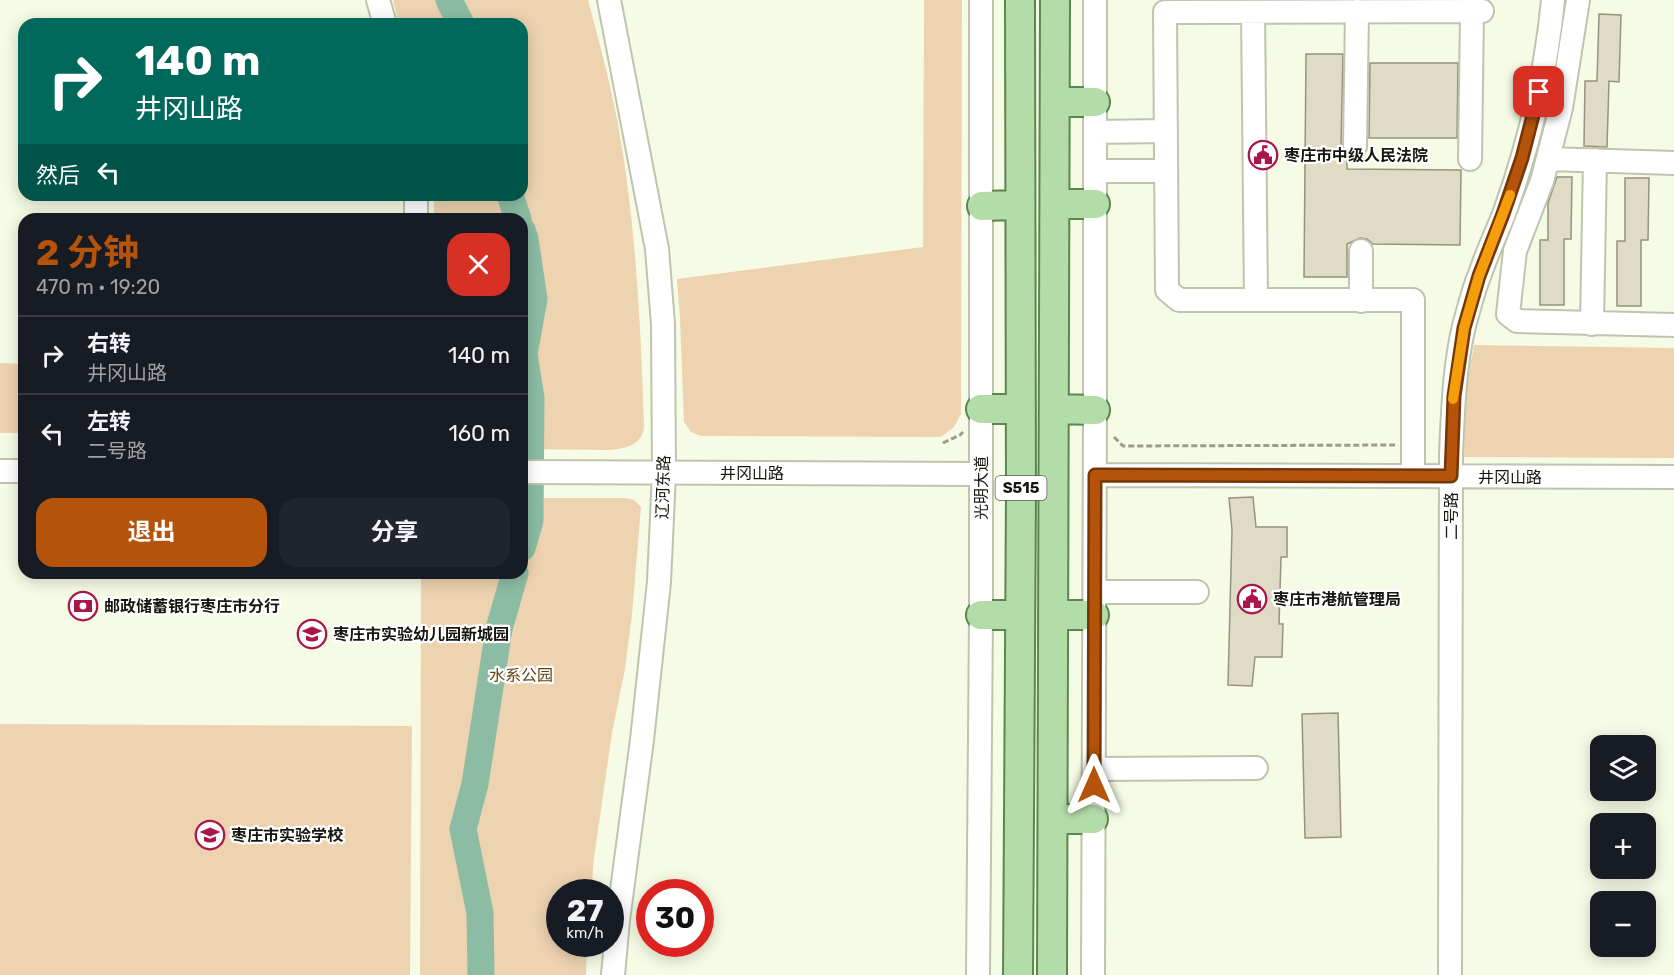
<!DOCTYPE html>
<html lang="zh">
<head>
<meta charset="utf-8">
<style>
	body { margin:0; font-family:Rubik,"Noto Sans SC",sans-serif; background:#20242c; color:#f1f3f6; height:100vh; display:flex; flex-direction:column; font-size:22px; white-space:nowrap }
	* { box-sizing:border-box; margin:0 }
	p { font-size:20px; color:#9ea1a6 }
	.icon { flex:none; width:33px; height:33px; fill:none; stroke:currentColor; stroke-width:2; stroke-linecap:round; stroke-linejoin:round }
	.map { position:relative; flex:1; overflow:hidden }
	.sheet { position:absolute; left:18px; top:213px; width:510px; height:366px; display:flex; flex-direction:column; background:#171b24; border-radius:18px; box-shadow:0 3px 15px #0003 }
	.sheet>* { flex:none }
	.guide { position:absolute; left:18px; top:18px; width:510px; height:183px; border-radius:18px; box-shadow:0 3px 15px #0003; background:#00695c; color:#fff; overflow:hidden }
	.buttons { position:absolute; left:1590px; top:735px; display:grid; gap:12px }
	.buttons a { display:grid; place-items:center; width:66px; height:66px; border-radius:12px; background:#171b24; box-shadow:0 3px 15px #0003; font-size:30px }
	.speed { position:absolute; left:546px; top:879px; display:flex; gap:12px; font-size:30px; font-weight:700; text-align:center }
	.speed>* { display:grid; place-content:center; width:78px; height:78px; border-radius:50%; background:#171b24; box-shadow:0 3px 15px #0003; line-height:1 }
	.speed small { font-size:15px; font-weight:400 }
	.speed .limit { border:9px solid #d22; background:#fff; color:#111 }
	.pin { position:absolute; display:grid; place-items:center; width:51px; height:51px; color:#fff; margin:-26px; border-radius:12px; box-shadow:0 3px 9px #0006 }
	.me { position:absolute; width:66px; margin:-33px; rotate:0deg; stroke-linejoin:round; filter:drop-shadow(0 0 4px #0008) }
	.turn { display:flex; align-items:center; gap:21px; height:126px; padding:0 18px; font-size:27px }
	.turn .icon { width:78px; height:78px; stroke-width:2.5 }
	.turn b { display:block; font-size:42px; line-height:51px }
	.then { display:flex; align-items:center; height:57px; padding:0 18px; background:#0003; gap:12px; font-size:22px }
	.round { display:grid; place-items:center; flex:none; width:63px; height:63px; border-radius:18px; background:#20242c }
	.head { display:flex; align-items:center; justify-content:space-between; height:102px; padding:0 18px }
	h1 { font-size:36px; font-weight:700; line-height:45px; color:#b45309 }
	.cta { display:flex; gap:12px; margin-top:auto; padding:12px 18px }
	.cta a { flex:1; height:69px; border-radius:18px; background:#b45309; color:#fff; font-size:24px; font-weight:700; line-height:69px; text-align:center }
	.cta a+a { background:#20242c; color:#f1f3f6 }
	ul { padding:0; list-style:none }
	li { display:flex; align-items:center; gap:18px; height:78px; padding:0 18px; border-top:2px solid #363941 }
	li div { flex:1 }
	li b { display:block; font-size:22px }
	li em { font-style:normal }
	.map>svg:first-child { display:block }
	.green { fill:#eed3b1 }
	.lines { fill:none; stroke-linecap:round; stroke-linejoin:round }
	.river { stroke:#8cbda4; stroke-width:27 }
	.building { fill:#e0dbc5; stroke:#97937e; stroke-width:1.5 }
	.minor-casing { stroke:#bfc4af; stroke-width:26 }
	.major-casing { stroke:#5b874e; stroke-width:32 }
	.path { stroke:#999d8d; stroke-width:3; stroke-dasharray:6 3; stroke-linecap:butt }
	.minor { stroke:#fff; stroke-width:22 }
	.major { stroke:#b3dca9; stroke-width:28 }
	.route-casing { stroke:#753606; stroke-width:15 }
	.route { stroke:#b45309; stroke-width:10 }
	.slow { stroke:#f59e0b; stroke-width:10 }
	.labels { text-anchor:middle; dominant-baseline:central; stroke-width:4.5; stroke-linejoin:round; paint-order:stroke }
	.shield { fill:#fff; stroke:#5b5d57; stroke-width:1.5 }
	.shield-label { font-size:15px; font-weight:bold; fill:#15170f }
	.poi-label { font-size:16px; font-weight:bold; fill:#15170f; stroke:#fff; text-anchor:start }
	.street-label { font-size:16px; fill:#15170f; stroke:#fff }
	.park-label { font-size:16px; fill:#624314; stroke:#fff }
</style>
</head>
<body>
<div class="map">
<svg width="1674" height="975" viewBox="0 0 1674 975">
	<rect width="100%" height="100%" fill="#f6fbe5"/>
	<path class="green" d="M393,0H588C599,41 610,82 618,124C636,224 641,327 644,428C641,445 627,448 611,450L522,449V219H434V195H522V24H399Z
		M924,0H962L961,414L954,427L941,437L701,436L691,432L684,422L680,318L677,279L923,247Z
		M1474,345L1674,348V458L1464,457L1465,395Z
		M0,363L24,364V433H0Z
		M522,498H625L634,500L641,507L632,615L625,669L612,733L594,858L591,892H560V944H587L586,975H420L421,573H522Z
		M0,724L412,726L410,975H0Z"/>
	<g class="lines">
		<path class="river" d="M449,0L461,24
			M510,195L518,219
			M522,230L525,239L534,299L524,354L531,398L530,521L522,548
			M481,975L480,913L463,829L475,784L499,629L515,573"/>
	</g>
	<path class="building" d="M1599,14L1621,15L1619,82L1609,81L1607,147L1584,146L1585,81H1597Z
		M1306,54H1343L1341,146L1343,152L1347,157V169L1461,170L1460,245L1373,244L1367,239L1360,238L1347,244V277H1304Z
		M1370,63H1458L1457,138H1369Z
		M1557,177H1572L1571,239H1564V305H1540V240H1548V203Z
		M1625,178H1649L1648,240H1641V306H1617V241H1625Z
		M1253,497L1256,527H1287V557H1281L1279,624H1283L1282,657H1255L1252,686L1228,685L1232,530L1229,498Z
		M1338,713L1341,837L1305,838L1302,714Z"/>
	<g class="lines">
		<g class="minor-casing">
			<path id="minor" d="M378,0L385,24
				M609,0L657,249L663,324L664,473L659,582L642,740L618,920L613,975
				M1578,0L1561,108L1542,181L1515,251L1508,314L1517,321L1674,325
				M1253,12L1256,300
				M1095,132L1166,131
				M1355,146L1357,11
				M1470,159L1472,11
				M1548,159L1674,163
				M1095,171H1166
				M416,195V219
				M1361,251V301
				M1592,324L1595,160
				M0,471H24
				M522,472L981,474
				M1095,475L1674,477
				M1413,476V300H1179L1167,290L1165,12L1482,11
				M1095,592H1197
				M1094,769L1256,768
				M978,975L981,615V0
				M1093,975L1095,410V0
				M1450,975L1451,454C1453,412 1454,368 1464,326C1469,309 1473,290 1480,274C1487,253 1496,234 1504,214C1529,145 1546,73 1553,0"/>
		</g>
		<g class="major-casing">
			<path id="major" d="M1055,102H1095
				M1055,204H1095
				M982,206L1020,205
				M981,409H1021
				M1055,409L1095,410
				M981,615H1020
				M1054,615H1094
				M1053,819H1093
				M1018,975L1021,493L1020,0
				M1052,975L1055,0"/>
		</g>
		<path class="path" d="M1114,437L1123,446L1395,445
			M943,443L960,435L963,432"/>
		<use href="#minor" class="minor"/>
		<use href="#major" class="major"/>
	</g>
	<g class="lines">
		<g class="route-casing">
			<path id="route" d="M1094,785L1095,475L1451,476L1454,396L1464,328L1479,276L1503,214L1522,158L1539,92"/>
		</g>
		<use href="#route" class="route"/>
		<path class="slow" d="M1453,399L1464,328L1479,276L1510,195"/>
	</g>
	<defs>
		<g id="civic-ring" transform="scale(1.5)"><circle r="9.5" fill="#fff" stroke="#aa1649" stroke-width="1.5"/><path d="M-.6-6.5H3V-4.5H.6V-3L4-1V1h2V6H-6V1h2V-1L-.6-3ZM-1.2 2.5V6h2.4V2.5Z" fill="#aa1649"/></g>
		<g id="bank-ring" transform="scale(1.5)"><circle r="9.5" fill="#fff" stroke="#aa1649" stroke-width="1.5"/><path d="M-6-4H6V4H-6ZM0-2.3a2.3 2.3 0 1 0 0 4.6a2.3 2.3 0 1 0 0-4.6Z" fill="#aa1649"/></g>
		<g id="school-ring" transform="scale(1.5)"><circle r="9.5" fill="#fff" stroke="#aa1649" stroke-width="1.5"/><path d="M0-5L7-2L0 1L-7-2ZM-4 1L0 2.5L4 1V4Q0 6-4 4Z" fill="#aa1649"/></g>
	</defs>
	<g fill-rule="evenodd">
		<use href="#civic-ring" x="1263" y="155"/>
		<use href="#civic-ring" x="1252" y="599"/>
		<use href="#bank-ring" x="83" y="606"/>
		<use href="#school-ring" x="312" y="634"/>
		<use href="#school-ring" x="210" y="835"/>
	</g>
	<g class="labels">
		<rect class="shield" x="995.5" y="476" width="51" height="24" rx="4.5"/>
		<g class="shield-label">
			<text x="1021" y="488">S515</text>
		</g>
		<g class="poi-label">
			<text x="1284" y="155">枣庄市中级人民法院</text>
			<text x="1273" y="599">枣庄市港航管理局</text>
			<text x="104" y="606">邮政储蓄银行枣庄市分行</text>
			<text x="333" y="634">枣庄市实验幼儿园新城园</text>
			<text x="231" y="835">枣庄市实验学校</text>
		</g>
		<g class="street-label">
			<text x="752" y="473">井冈山路</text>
			<text x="1510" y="477">井冈山路</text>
			<text transform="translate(663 487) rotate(-88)">辽河东路</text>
			<text transform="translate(981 488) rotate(-90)">光明大道</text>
			<text transform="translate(1451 516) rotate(-90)">二号路</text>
		</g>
		<g class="park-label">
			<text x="521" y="675">水系公园</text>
		</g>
	</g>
</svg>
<div class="buttons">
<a><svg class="icon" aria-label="layers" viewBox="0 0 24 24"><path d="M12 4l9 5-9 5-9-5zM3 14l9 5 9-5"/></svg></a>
<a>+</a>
<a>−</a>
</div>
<div class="speed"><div>27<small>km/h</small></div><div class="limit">30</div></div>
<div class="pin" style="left:1539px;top:92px;background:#d93025"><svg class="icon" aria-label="arrive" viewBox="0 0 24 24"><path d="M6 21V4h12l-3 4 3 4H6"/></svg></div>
<svg class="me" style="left:1094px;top:785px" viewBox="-20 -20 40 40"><path d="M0-17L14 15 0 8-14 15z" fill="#b45309" stroke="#fff" stroke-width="4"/></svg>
<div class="guide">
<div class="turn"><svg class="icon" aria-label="right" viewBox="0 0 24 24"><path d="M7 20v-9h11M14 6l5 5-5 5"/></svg><div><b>140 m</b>井冈山路</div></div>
<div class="then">然后<svg class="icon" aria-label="left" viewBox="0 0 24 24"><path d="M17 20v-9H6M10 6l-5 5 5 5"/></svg></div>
</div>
<section class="sheet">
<div class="head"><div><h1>2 分钟</h1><p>470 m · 19:20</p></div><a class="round" style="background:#d93025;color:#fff"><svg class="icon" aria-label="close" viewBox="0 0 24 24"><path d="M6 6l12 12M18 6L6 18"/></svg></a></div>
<ul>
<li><svg class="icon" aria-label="right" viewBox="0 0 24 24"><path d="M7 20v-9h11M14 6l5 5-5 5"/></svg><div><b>右转</b><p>井冈山路</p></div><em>140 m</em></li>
<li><svg class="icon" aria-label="left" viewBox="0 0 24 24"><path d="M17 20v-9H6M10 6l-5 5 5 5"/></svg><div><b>左转</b><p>二号路</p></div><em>160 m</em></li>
</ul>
<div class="cta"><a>退出</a><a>分享</a></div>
</section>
</div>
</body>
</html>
